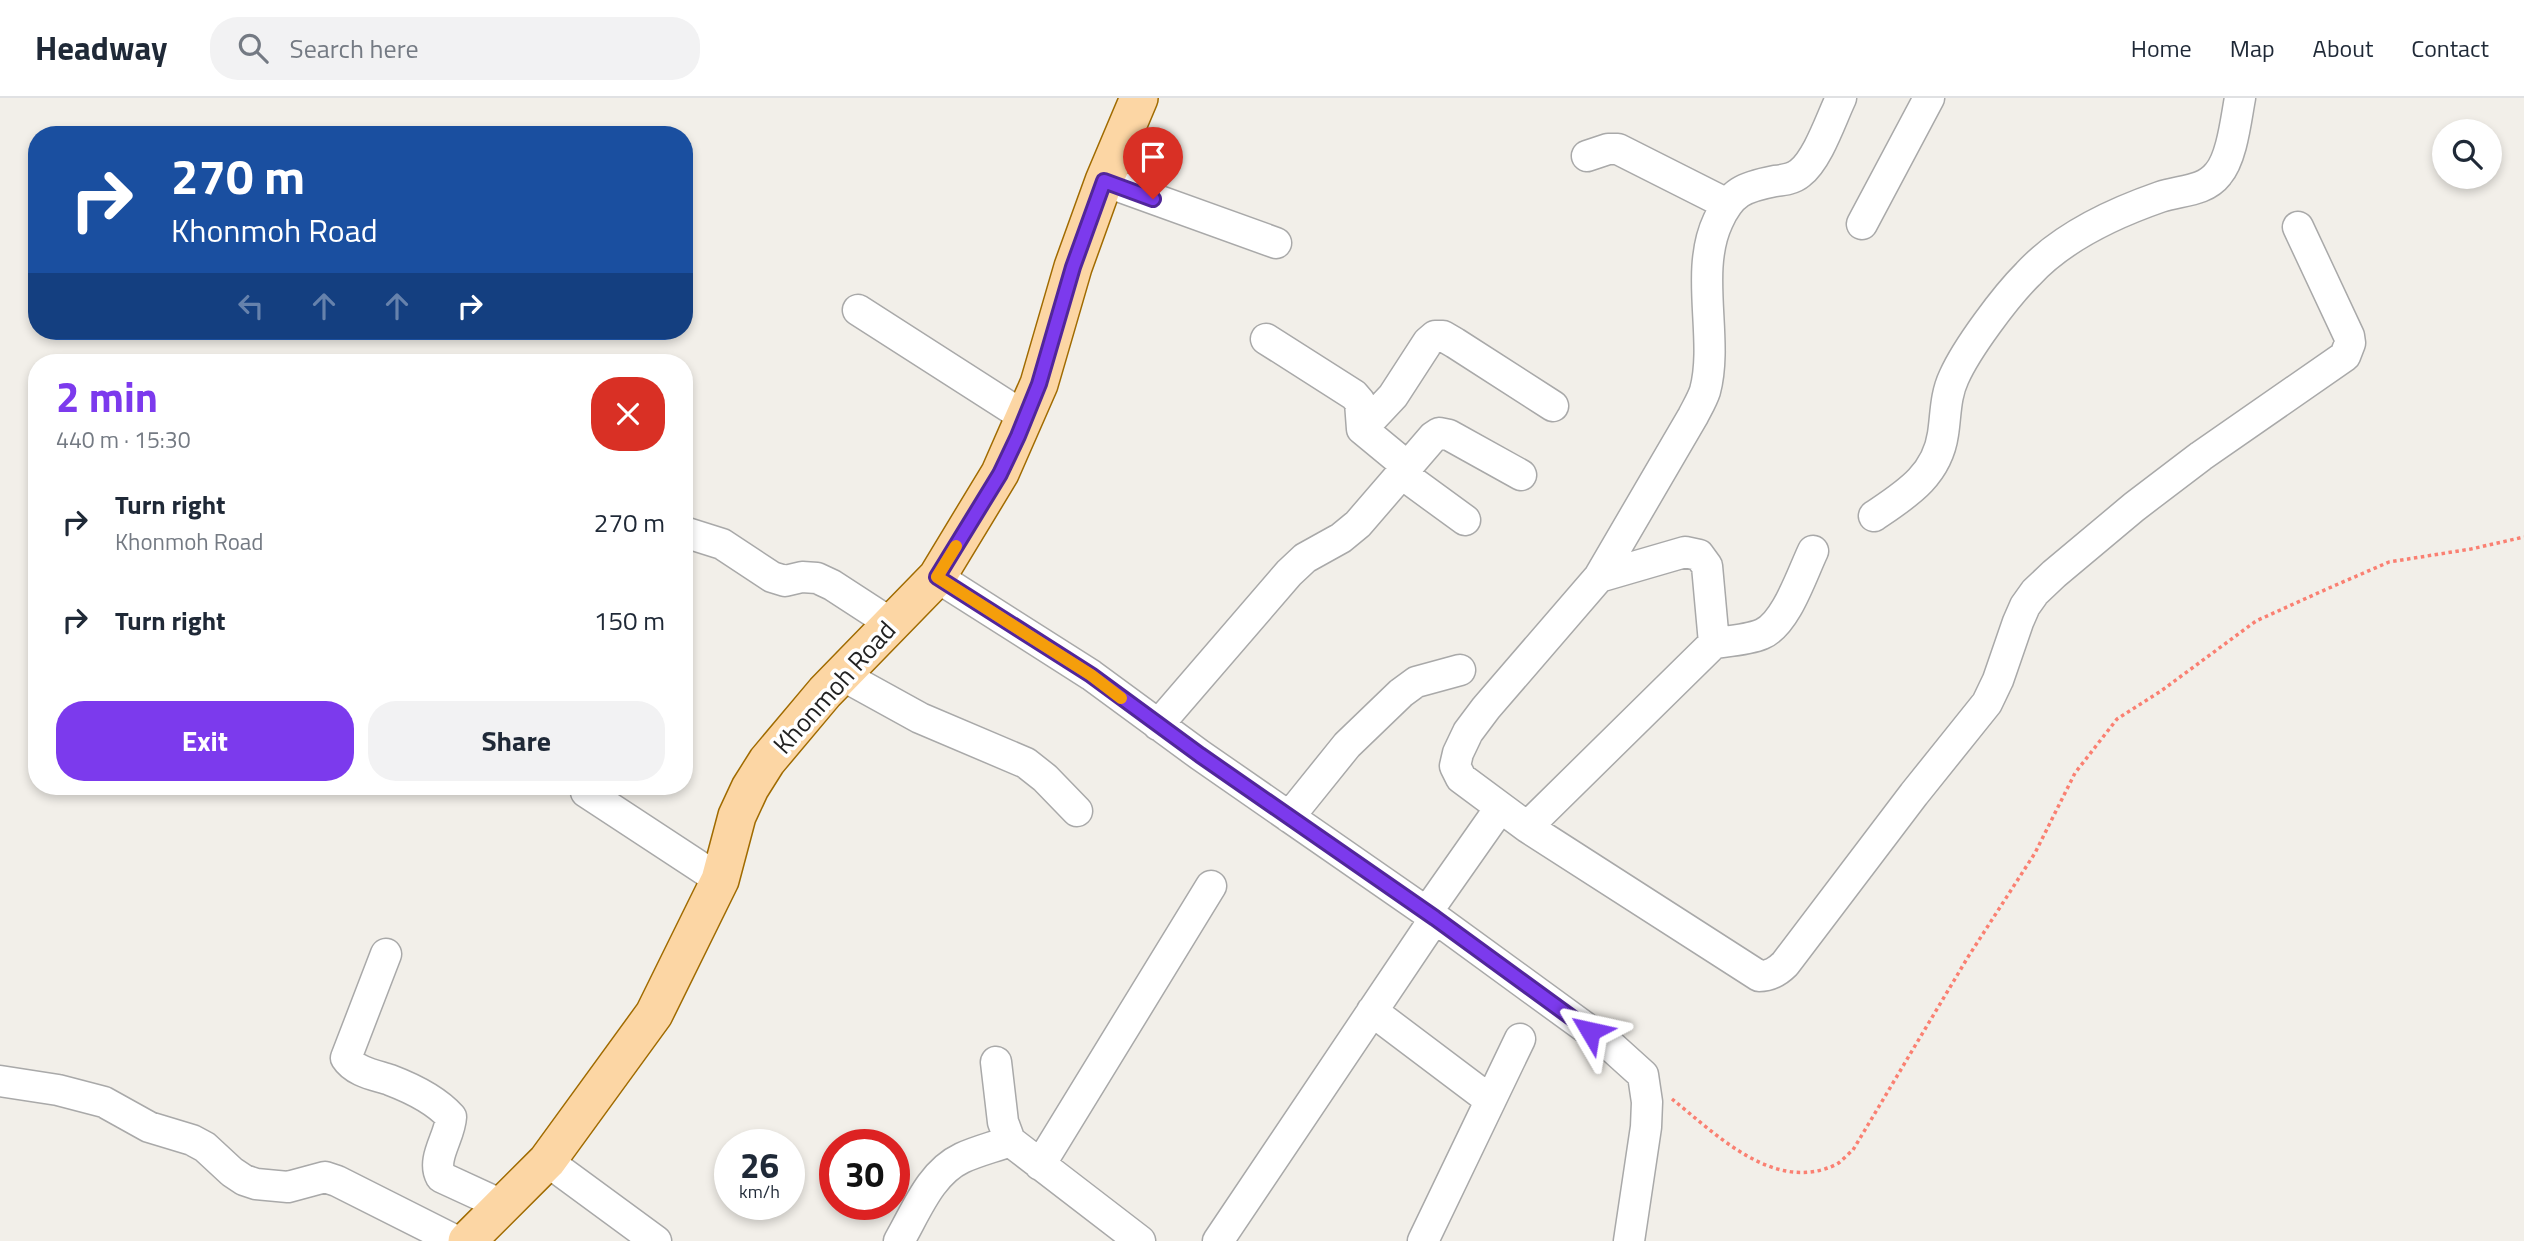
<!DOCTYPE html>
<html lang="en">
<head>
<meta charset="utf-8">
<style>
	body { margin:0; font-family:"Titillium Web",sans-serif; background:#f2f2f3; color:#1f2937; height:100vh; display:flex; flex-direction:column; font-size:26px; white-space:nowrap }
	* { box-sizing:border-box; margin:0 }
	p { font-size:23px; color:#747a83 }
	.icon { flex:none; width:38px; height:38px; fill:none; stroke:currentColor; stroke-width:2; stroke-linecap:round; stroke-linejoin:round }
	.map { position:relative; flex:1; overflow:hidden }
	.sheet { position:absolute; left:28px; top:256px; width:665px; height:441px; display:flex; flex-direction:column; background:#fff; border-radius:28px; box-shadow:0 4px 10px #0003 }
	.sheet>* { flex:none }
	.guide { position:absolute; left:28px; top:28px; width:665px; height:214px; border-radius:28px; box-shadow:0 4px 10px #0003; background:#1a4fa0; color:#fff; overflow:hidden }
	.fabs { position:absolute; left:2432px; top:21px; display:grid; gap:14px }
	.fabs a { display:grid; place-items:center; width:70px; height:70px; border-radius:50%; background:#fff; box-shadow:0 4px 10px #0003; font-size:35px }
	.speed { position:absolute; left:714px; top:1031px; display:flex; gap:14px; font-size:35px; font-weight:700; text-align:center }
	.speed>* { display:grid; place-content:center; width:91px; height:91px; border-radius:50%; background:#fff; box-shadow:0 4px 10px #0003; line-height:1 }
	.speed small { font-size:18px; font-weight:400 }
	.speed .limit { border:10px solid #d22; background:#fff; color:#111 }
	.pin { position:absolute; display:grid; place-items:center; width:60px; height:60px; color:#fff; margin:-72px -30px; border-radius:50% 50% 50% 0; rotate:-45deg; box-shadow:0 0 7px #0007 }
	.pin .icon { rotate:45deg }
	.me { position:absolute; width:77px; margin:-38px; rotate:306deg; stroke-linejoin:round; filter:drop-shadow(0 0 5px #0008) }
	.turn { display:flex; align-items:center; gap:24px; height:147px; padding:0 28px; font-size:32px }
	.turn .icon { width:91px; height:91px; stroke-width:2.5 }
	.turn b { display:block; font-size:49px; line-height:60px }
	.lanes { display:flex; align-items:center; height:66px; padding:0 28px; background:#0003; justify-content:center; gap:35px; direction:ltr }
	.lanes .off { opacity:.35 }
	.round { display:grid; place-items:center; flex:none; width:74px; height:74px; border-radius:28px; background:#f2f2f3 }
	.summary { display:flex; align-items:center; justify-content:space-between; height:119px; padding:0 28px }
	h1 { font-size:42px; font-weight:700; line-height:52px; color:#7c3aed }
	.button { display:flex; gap:14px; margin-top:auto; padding:14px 28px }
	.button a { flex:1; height:80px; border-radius:28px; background:#7c3aed; color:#fff; font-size:28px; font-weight:700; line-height:80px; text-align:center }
	.button a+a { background:#f2f2f3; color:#1f2937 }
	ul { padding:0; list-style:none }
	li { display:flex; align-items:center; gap:21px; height:98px; padding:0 28px }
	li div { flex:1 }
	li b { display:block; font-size:26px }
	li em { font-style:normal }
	header { display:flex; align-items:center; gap:42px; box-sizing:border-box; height:98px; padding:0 35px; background:#fff; border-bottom:2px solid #e0e1e3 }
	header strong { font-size:33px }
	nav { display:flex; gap:38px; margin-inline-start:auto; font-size:24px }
	.search { width:490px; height:63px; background:#f2f2f3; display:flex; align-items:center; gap:18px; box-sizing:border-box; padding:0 24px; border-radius:28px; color:#747a83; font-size:26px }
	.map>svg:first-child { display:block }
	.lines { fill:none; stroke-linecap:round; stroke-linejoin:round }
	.minor-casing { stroke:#a9a9a9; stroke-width:33 }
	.major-casing { stroke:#a06b00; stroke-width:40 }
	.path { stroke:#fa8072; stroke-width:3.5; stroke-dasharray:3.5 3.5; stroke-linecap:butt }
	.minor { stroke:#fff; stroke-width:30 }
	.major { stroke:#fcd6a4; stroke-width:37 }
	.route-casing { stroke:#51269a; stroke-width:18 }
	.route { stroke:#7c3aed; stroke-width:12 }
	.slow { stroke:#f59e0b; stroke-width:12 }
	.labels { text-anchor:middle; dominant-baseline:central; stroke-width:7; stroke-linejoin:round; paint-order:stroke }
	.street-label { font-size:26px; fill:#222; stroke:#fff }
</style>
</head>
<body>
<header>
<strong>Headway</strong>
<div class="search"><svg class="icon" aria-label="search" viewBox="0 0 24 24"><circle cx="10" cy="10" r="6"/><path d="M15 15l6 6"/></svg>Search here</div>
<nav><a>Home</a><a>Map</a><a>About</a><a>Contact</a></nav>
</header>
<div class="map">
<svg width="2524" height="1143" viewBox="0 0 2524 1143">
	<rect width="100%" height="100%" fill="#f2efe9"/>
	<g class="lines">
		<g class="minor-casing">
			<path id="minor" d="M1587,58L1608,51H1618L1727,106
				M1104,83L1276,145
				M1862,126L1929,0
				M858,212L1025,319
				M1266,241L1354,297L1360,304L1362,331L1408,369
				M1362,331L1393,298L1428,244L1435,238H1443L1455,245L1553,308
				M1402,376L1465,422
				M1874,418C1905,397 1937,378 1943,336C1946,317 1945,298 1954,279C1967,250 2005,199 2028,176C2062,139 2114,115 2160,99C2180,92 2204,94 2218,76C2232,60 2236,21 2240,0
				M684,434L722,446L772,479L785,483L802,479L817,480L832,487L892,526
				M1813,453C1802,476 1786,526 1762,536C1748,542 1729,543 1714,545L1707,468L1699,457L1685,454L1599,479L1486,610L1468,634L1458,655L1455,668L1461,680L1527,729L1759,878C1770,878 1777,874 1785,866L1914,696L1987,605L1998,582L2018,524L2025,508L2035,494L2054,476L2134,409L2201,358L2345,258L2350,245L2349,238L2298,129
				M937,479L1091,577L1200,657L1435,820L1612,949L1643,977L1647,1004L1646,1029L1629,1143
				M1599,479L1693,318C1697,310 1702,302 1705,293C1719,241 1694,174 1718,123C1731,94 1744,89 1775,83C1784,82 1793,81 1800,75C1818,61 1831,21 1841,0
				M842,577L920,620L1026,665L1045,680L1077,713
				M1158,627L1289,475L1305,460L1341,440L1358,426L1433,339L1439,335L1449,337L1521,377
				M586,694L720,782
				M1289,719L1347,647L1401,595L1416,584L1460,572
				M1527,729L1714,545
				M1427,814L1500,710
				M386,856L346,960C355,974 375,977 390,982C411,990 436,1002 451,1019C450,1039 431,1061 441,1079L504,1108
				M1372,913L1490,1002
				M996,964L1003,1024L1010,1043L1140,1143
				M0,983L58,992L104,1004L149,1029L192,1042L205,1049L232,1074L244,1082L256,1086L288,1089L325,1079L337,1083L456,1143
				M547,1063L656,1143
				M1040,1067L1211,788
				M899,1143C916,1114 930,1075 962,1060C977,1053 994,1049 1010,1043
				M1218,1143L1435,820
				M1423,1143L1520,941"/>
		</g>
		<g class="major-casing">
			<path id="major" d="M467,1143L547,1063L654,916L720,782L737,718L750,690L767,663L825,594L937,479L1000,375L1039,286L1073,169L1104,83L1139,0"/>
		</g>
		<path class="path" d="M1672,1001C1716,1036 1775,1097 1837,1066C1842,1063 1848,1056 1853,1052L1968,859L2035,755L2075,675L2117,621L2161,593L2256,523L2329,490L2389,464L2471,451L2524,439"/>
		<use href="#minor" class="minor"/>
		<use href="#major" class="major"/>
	</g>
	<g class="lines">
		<g class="route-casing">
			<path id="route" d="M1153,101L1104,83L1073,169L1039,286L1018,338L1000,376L937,479L1091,577L1200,657L1435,820L1590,933"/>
		</g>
		<use href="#route" class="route"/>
		<path class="slow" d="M956,448L937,479L1091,577L1121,600"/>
	</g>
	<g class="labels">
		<g class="street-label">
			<text transform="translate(834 589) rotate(-48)">Khonmoh Road</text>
		</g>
	</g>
</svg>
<div class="fabs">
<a><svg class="icon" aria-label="search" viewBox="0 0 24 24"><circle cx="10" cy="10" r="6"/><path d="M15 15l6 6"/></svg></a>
</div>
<div class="speed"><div>26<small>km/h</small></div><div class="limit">30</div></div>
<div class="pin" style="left:1153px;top:101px;background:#d93025"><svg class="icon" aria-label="arrive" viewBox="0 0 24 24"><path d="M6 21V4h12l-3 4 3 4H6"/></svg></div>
<svg class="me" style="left:1590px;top:933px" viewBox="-20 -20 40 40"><path d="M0-17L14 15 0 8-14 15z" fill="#7c3aed" stroke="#fff" stroke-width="4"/></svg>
<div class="guide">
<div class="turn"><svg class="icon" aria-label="right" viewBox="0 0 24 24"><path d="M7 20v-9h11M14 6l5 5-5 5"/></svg><div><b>270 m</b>Khonmoh Road</div></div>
<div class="lanes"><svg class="icon off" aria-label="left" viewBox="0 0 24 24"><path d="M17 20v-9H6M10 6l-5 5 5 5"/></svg><svg class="icon off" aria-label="ahead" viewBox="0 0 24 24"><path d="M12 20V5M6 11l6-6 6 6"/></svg><svg class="icon off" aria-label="ahead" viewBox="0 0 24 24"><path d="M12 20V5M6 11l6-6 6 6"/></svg><svg class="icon" aria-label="right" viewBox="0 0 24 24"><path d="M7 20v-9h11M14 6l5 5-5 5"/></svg></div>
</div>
<section class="sheet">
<div class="summary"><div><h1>2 min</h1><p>440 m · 15:30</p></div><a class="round" style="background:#d93025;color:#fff"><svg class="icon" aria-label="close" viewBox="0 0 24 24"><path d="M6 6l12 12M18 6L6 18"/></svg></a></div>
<ul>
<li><svg class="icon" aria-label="right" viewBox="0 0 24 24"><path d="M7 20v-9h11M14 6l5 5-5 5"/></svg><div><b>Turn right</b><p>Khonmoh Road</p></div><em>270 m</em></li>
<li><svg class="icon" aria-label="right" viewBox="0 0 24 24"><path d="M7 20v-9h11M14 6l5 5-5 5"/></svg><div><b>Turn right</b></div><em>150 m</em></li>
</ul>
<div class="button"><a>Exit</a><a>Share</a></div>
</section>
</div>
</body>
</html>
